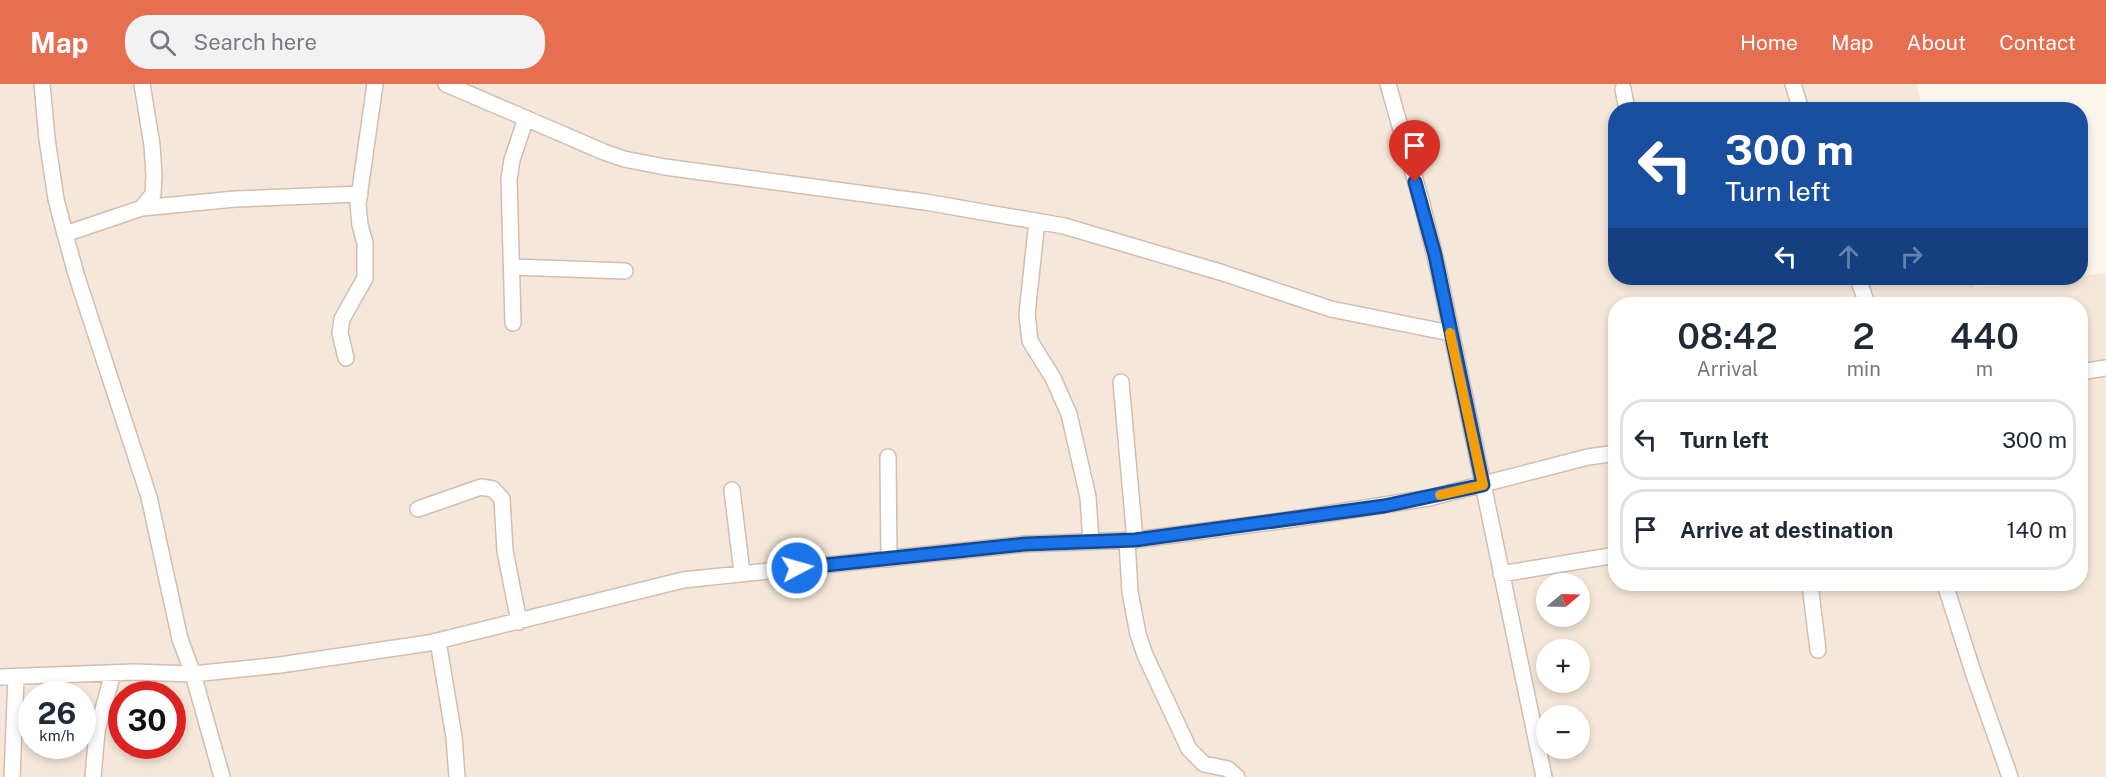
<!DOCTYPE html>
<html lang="en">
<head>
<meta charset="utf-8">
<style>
	body { margin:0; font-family:"Public Sans",sans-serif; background:#f2f2f3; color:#1f2937; height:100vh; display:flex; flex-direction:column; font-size:22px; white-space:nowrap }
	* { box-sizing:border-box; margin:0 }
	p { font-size:20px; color:#747a83 }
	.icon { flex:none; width:33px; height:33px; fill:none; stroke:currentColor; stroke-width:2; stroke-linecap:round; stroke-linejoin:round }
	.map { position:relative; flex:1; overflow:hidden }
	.panel { position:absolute; left:1608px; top:213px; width:480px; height:294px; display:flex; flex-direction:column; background:#fff; border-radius:24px; box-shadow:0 3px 9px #0003 }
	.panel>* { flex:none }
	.banner { position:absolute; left:1608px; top:18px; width:480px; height:183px; border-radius:24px; box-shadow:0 3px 9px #0003; background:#1a4fa0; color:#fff; overflow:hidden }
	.needle { width:39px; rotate:71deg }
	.controls { position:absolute; left:1536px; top:489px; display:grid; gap:12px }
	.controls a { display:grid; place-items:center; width:54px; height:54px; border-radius:50%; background:#fff; box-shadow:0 3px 9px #0003; font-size:30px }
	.speed { position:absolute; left:18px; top:597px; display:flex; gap:12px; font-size:30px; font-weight:700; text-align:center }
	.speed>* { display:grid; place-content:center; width:78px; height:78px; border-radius:50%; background:#fff; box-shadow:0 3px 9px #0003; line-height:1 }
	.speed small { font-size:15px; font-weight:400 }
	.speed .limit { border:9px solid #d22; background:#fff; color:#111 }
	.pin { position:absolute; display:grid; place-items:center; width:51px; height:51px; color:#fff; margin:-62px -26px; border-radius:50% 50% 50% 0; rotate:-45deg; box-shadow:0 0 6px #0007 }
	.pin .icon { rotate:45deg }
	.me { position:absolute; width:66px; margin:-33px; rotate:84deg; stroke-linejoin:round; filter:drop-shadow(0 0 4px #0008) }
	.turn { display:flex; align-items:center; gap:21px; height:126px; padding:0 18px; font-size:27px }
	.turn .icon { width:78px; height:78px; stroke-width:2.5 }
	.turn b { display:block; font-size:42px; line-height:51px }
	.lanes { display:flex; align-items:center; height:57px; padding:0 18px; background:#0003; justify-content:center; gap:30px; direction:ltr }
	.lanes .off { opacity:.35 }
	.eta { display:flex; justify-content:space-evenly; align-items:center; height:102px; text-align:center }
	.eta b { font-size:36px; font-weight:600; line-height:42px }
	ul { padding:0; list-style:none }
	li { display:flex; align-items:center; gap:18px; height:81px; margin:0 12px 9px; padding:0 6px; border:3px solid #e0e1e3; border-radius:24px }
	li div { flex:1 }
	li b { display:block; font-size:22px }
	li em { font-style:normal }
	header { display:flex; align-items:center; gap:36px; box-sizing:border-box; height:84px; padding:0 30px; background:#e76f51; color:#fff }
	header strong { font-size:28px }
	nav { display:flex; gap:33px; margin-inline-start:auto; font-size:21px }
	.search { width:420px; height:54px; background:#f2f2f3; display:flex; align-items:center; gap:15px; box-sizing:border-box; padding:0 21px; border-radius:24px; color:#747a83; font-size:22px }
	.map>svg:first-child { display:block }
	.residential { fill:#f5e8da; fill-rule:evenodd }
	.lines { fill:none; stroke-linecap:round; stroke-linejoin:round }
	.minor-casing { stroke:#d1beb0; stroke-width:18 }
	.minor { stroke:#fff; stroke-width:15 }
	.route-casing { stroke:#114b97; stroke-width:15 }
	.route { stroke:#1a73e8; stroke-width:10 }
	.slow { stroke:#f59e0b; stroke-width:10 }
</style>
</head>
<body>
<header>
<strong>Map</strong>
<div class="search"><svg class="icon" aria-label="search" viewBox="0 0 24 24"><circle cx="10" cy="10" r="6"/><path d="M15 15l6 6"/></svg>Search here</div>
<nav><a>Home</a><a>Map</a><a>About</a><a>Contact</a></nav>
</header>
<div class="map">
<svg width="2106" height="693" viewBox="0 0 2106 693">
	<rect width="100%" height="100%" fill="#fdf6ec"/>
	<path class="residential" d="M0,0H1916L1923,25L1616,26V194H1971L1975,204L2106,189V693H0ZM1616,220H2080V500H1616ZM1546,500H1580V532H1546ZM1546,566H1580V598H1546ZM32,610H82V662H32ZM122,610H172V662H122ZM1546,632H1580V664H1546Z"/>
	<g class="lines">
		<g class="minor-casing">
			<path id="minor" d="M42,0L47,55L56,115L65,150L76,190L149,413L180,555L193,590L222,693
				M446,0L604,68L624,75L665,83L925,118L1064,142L1220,188L1331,225L1450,249
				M1388,0L1422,120L1439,189L1544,693
				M1793,0L1801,26
				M1623,5L1627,26
				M142,124L235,115L360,110
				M1037,137L1027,230L1030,257L1053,294L1069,330L1088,413L1091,458
				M65,150L142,124L153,110L154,91L152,61L142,0
				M513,183L625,187
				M1858,194L1867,220
				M513,239L509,95L512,76L526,34
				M346,274L340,249L342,235L365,194V159L360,141L358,120L375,0
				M2080,288L2106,284
				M1121,298L1135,456
				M888,373L889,475
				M732,406L742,489
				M418,425L481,403L493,405L502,415L505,467L519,538
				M1127,457L1130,508L1138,550L1145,571L1189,665L1204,680L1228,685L1237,693
				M1501,490L1616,471
				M1810,500L1818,566
				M1945,500L1974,591L2010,693
				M438,557L454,653L457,693
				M0,593L134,588L193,590L280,581L429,559L683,496L1025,460L1135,456L1287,436L1429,414L1588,373L1616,369
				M12,693L16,593
				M93,693L97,647L113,589"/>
		</g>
		<use href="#minor" class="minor"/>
	</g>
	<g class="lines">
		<g class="route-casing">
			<path id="route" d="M797,484L1025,460L1135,456L1384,422L1483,401L1435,171L1415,98"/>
		</g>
		<use href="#route" class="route"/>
		<path class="slow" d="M1440,411L1483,401L1450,249"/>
	</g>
</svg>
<div class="controls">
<a><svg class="needle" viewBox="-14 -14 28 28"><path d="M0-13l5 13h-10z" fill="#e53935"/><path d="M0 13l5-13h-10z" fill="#747a83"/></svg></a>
<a>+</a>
<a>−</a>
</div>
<div class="speed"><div>26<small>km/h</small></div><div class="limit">30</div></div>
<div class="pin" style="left:1415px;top:98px;background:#d93025"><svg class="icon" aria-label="arrive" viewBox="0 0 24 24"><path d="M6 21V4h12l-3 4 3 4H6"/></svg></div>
<svg class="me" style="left:797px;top:484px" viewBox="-20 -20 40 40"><circle r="17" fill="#1a73e8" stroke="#fff" stroke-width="3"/><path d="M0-11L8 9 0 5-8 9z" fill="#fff"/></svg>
<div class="banner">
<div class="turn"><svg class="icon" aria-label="left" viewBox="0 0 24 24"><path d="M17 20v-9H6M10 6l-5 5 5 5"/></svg><div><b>300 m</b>Turn left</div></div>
<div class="lanes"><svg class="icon" aria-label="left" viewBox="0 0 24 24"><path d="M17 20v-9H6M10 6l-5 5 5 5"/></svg><svg class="icon off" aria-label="ahead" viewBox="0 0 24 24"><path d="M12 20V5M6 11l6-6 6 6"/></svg><svg class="icon off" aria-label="right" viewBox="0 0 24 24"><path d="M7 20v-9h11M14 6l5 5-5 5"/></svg></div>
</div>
<section class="panel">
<div class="eta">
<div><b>08:42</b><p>Arrival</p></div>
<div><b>2</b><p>min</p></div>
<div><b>440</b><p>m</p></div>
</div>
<ul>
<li><svg class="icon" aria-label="left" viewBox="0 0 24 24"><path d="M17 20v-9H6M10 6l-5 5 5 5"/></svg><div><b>Turn left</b></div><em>300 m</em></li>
<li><svg class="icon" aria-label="arrive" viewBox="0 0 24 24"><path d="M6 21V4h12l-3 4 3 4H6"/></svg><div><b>Arrive at destination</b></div><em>140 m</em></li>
</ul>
</section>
</div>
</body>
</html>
